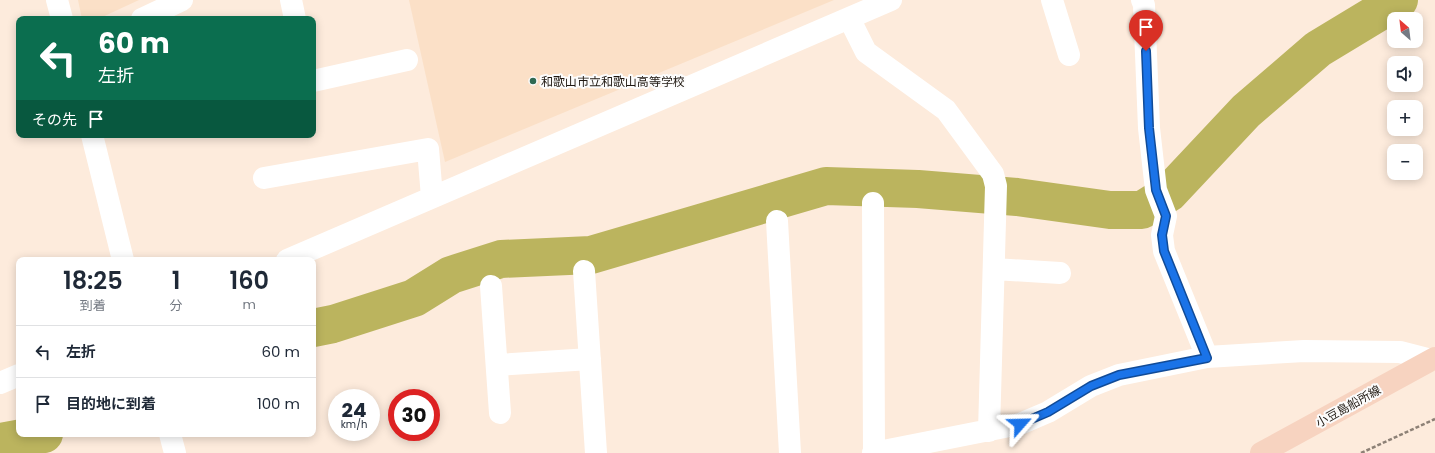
<!DOCTYPE html>
<html lang="ja">
<head>
<meta charset="utf-8">
<style>
	body { margin:0; font-family:Poppins,"Noto Sans JP",sans-serif; background:#f6f6f7; color:#1f2937; height:100vh; display:flex; flex-direction:column; font-size:15px; white-space:nowrap }
	* { box-sizing:border-box; margin:0 }
	p { font-size:13px; color:#747a83 }
	.icon { flex:none; width:22px; height:22px; fill:none; stroke:currentColor; stroke-width:2; stroke-linecap:round; stroke-linejoin:round }
	.map { position:relative; flex:1; overflow:hidden }
	.panel { position:absolute; left:16px; top:257px; width:300px; height:180px; display:flex; flex-direction:column; background:#fff; border-radius:8px; box-shadow:0 2px 10px #0003 }
	.panel>* { flex:none }
	.top-card { position:absolute; left:16px; top:16px; width:300px; height:122px; border-radius:8px; box-shadow:0 2px 10px #0003; background:#0b6e4f; color:#fff; overflow:hidden }
	.needle { width:26px; rotate:332deg }
	.tools { position:absolute; left:1387px; top:12px; display:grid; gap:8px }
	.tools a { display:grid; place-items:center; width:36px; height:36px; border-radius:8px; background:#fff; box-shadow:0 2px 10px #0003; font-size:20px }
	.speed { position:absolute; left:328px; top:389px; display:flex; gap:8px; font-size:20px; font-weight:700; text-align:center }
	.speed>* { display:grid; place-content:center; width:52px; height:52px; border-radius:50%; background:#fff; box-shadow:0 2px 10px #0003; line-height:1 }
	.speed small { font-size:10px; font-weight:400 }
	.speed .limit { border:6px solid #d22; background:#fff; color:#111 }
	.pin { position:absolute; display:grid; place-items:center; width:34px; height:34px; color:#fff; margin:-41px -17px; border-radius:50% 50% 50% 0; rotate:-45deg; box-shadow:0 0 4px #0007 }
	.pin .icon { rotate:45deg }
	.me { position:absolute; width:44px; margin:-22px; rotate:65deg; stroke-linejoin:round; filter:drop-shadow(0 0 3px #0008) }
	.turn { display:flex; align-items:center; gap:14px; height:84px; padding:0 16px; font-size:18px }
	.turn .icon { width:52px; height:52px; stroke-width:2.5 }
	.turn b { display:block; font-size:28px; line-height:34px }
	.then { display:flex; align-items:center; height:38px; padding:0 16px; background:#0003; gap:8px; font-size:15px }
	.eta { display:flex; justify-content:space-evenly; align-items:center; height:68px; text-align:center }
	.eta b { font-size:24px; font-weight:600; line-height:28px }
	ul { padding:0; list-style:none }
	li { display:flex; align-items:center; gap:12px; height:52px; padding:0 16px; border-top:1px solid #e0e1e3 }
	li div { flex:1 }
	li b { display:block; font-size:15px }
	li em { font-style:normal }
	.map>svg:first-child { display:block }
	.built { fill:#fbe0c7 }
	.lines { fill:none; stroke-linecap:round; stroke-linejoin:round }
	.river { stroke:#bbb45e; stroke-width:38 }
	.path { stroke:#8d8176; stroke-width:2.5; stroke-dasharray:4 2; stroke-linecap:butt }
	.minor { stroke:#fff; stroke-width:22 }
	.secondary { stroke:#f7d3c0; stroke-width:22 }
	.route-casing { stroke:#114b97; stroke-width:10 }
	.route { stroke:#1a73e8; stroke-width:7 }
	.poi-dot { fill:#2f6952; stroke:#fcfcfc; stroke-width:1.5 }
	.labels { text-anchor:middle; dominant-baseline:central; stroke-width:4; stroke-linejoin:round; paint-order:stroke }
	.poi-label { font-size:12px; fill:#201912; stroke:#fcfcfc; text-anchor:start }
	.street-label { font-size:12px; fill:#201912; stroke:#fcfcfc }
</style>
</head>
<body>
<div class="map">
<svg width="1435" height="453" viewBox="0 0 1435 453">
	<rect width="100%" height="100%" fill="#fdebdc"/>
	<path class="built" d="M78,0H139L98,19H82Z
		M409,0H834L445,162Z"/>
	<g class="lines">
		<path class="river" d="M313,328L333,324L414,298L451,275L501,259L591,255L826,186L918,189L1017,197L1110,210H1142L1169,193L1246,111L1318,49L1399,0
			M0,442L44,434"/>
		<path class="path" d="M1361,453L1435,419"/>
		<path class="minor" d="M57,0L62,19
			M291,0L295,19
			M1052,0L1069,55
			M1142,0L1144,5L1149,128L1156,190L1166,216L1162,235L1164,251L1207,357
			M849,18L866,52L946,110L993,174L996,186L989,431
			M142,19L182,0
			M313,81L407,60
			M92,135L123,260
			M264,178L428,149L432,197
			M873,203L874,453
			M777,221L790,453
			M287,260L891,0
			M994,269L1060,273
			M584,271L596,453
			M491,286L500,413
			M497,365L590,359
			M0,383L19,375
			M170,434L175,453
			M873,453L1020,424L1048,412L1091,386L1119,375L1207,357L1304,351L1400,352L1431,360"/>
		<path class="secondary" d="M1261,453L1435,358"/>
	</g>
	<g class="lines">
		<g class="route-casing">
			<path id="route" d="M1020,424L1048,412L1091,386L1119,375L1207,358L1164,251L1162,235L1166,216L1156,190L1149,128L1146,51"/>
		</g>
		<use href="#route" class="route"/>
	</g>
	<circle class="poi-dot" cx="533" cy="81" r="4"/>
	<g class="labels">
		<g class="poi-label">
			<text x="541" y="81">和歌山市立和歌山高等学校</text>
		</g>
		<g class="street-label">
			<text transform="translate(1348 406) rotate(-29)">小豆島船所線</text>
		</g>
	</g>
</svg>
<div class="tools">
<a><svg class="needle" viewBox="-14 -14 28 28"><path d="M0-13l5 13h-10z" fill="#e53935"/><path d="M0 13l5-13h-10z" fill="#747a83"/></svg></a>
<a><svg class="icon" aria-label="sound" viewBox="0 0 24 24"><path d="M4 9h4l5-4v14l-5-4H4zM17 9q2 3 0 6"/></svg></a>
<a>+</a>
<a>−</a>
</div>
<div class="speed"><div>24<small>km/h</small></div><div class="limit">30</div></div>
<div class="pin" style="left:1146px;top:51px;background:#d93025"><svg class="icon" aria-label="arrive" viewBox="0 0 24 24"><path d="M6 21V4h12l-3 4 3 4H6"/></svg></div>
<svg class="me" style="left:1020px;top:424px" viewBox="-20 -20 40 40"><path d="M0-17L14 15 0 8-14 15z" fill="#1a73e8" stroke="#fff" stroke-width="4"/></svg>
<div class="top-card">
<div class="turn"><svg class="icon" aria-label="left" viewBox="0 0 24 24"><path d="M17 20v-9H6M10 6l-5 5 5 5"/></svg><div><b>60 m</b>左折</div></div>
<div class="then">その先<svg class="icon" aria-label="arrive" viewBox="0 0 24 24"><path d="M6 21V4h12l-3 4 3 4H6"/></svg></div>
</div>
<section class="panel">
<div class="eta">
<div><b>18:25</b><p>到着</p></div>
<div><b>1</b><p>分</p></div>
<div><b>160</b><p>m</p></div>
</div>
<ul>
<li><svg class="icon" aria-label="left" viewBox="0 0 24 24"><path d="M17 20v-9H6M10 6l-5 5 5 5"/></svg><div><b>左折</b></div><em>60 m</em></li>
<li><svg class="icon" aria-label="arrive" viewBox="0 0 24 24"><path d="M6 21V4h12l-3 4 3 4H6"/></svg><div><b>目的地に到着</b></div><em>100 m</em></li>
</ul>
</section>
</div>
</body>
</html>
